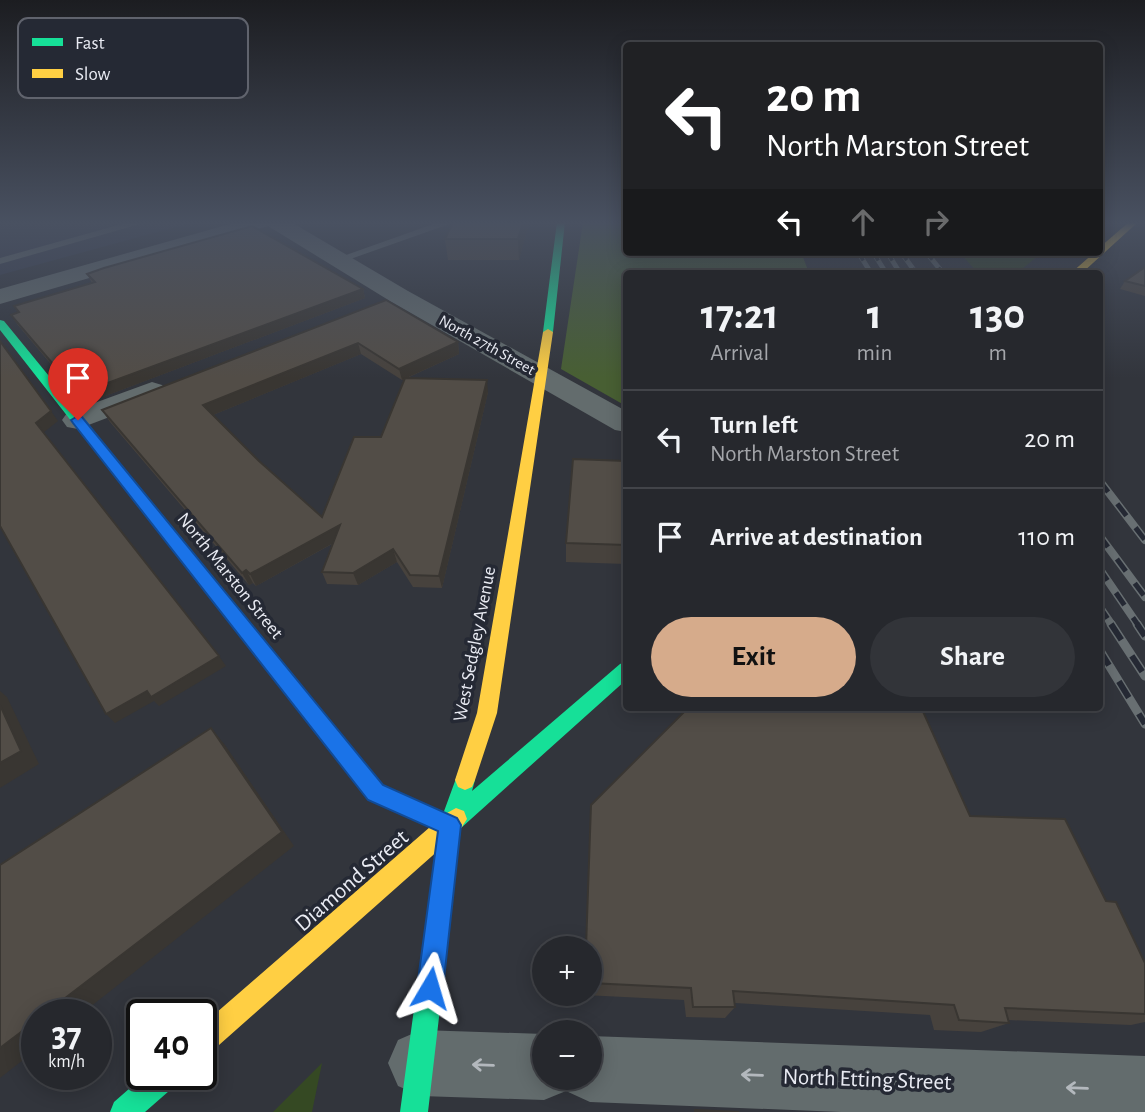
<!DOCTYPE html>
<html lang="en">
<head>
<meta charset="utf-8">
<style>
	body { margin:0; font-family:"Alegreya Sans",sans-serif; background:#323439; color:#f1f3f6; height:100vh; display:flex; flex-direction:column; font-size:26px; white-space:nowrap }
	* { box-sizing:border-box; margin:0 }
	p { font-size:23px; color:#a4a6aa }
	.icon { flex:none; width:38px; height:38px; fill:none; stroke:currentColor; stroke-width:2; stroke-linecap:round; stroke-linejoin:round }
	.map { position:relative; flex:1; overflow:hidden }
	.panel { position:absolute; left:623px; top:270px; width:480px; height:441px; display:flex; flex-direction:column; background:#26282d; border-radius:7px; box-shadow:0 4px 18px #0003,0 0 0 2px #424449 }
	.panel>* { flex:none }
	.hud { position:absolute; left:623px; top:42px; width:480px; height:214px; border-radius:7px; box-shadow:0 4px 18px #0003,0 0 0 2px #424449; background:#202124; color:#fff; overflow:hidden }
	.tools { position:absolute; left:532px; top:936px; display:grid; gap:14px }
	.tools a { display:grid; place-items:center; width:70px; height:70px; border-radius:50%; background:#26282d; box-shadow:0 4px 18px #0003,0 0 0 2px #424449; font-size:35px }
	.speed { position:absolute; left:21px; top:999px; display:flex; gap:14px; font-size:35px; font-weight:700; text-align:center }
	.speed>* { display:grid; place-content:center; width:91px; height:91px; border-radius:50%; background:#26282d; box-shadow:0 4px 18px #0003,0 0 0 2px #424449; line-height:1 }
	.speed small { font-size:18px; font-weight:400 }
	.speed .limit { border:4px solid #111; border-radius:10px; background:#fff; color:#111 }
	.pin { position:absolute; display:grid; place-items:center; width:60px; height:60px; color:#fff; margin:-72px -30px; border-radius:50% 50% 50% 0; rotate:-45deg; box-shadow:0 0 7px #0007 }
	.pin .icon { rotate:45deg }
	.me { position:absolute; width:77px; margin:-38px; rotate:7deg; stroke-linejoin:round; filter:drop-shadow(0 0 5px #0008) }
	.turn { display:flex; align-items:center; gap:24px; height:147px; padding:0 28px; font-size:32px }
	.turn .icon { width:91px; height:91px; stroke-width:2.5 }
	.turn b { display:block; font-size:49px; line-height:60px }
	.lanes { display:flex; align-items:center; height:66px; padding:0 28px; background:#0003; justify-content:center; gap:35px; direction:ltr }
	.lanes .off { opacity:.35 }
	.eta { display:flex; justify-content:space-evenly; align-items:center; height:119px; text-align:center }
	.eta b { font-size:42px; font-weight:700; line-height:49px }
	.action { display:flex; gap:14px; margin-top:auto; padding:14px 28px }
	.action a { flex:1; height:80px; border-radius:42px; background:#d6ab8b; color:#111; font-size:28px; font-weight:700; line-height:80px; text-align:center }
	.action a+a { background:#323439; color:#f1f3f6 }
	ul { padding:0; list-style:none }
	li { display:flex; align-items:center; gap:21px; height:98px; padding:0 28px; border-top:2px solid #424449 }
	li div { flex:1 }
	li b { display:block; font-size:26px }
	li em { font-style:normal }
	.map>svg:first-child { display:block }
	.built { fill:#363b4c }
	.green { fill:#354923 }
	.forest { fill:#485f33 }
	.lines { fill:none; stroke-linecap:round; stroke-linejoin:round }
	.lane { fill:#636c6d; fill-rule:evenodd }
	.street { fill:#636c6d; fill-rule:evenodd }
	.fast { fill:#16e098; fill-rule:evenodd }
	.slow { fill:#ffcf43; fill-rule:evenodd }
	.rail-far2-casing { stroke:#686f72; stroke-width:5 }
	.rail-far1-casing { stroke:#686f72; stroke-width:8 }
	.rail-casing { stroke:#686f72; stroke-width:9 }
	.rail-far2 { stroke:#252934; stroke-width:3.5; stroke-dasharray:10; stroke-linecap:butt }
	.rail-far1 { stroke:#252934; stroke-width:5; stroke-dasharray:15; stroke-linecap:butt }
	.rail { stroke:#252934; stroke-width:6; stroke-dasharray:19; stroke-linecap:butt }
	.wall { fill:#47423d; fill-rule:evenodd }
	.shaded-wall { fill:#393632 }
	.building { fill:#524d47; stroke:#393632; stroke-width:2 }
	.oneway { stroke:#b3b8bd }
	.route { fill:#1a73e8; stroke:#114b97; stroke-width:2 }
	.labels { text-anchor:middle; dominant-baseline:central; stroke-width:7; stroke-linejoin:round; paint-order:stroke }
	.far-street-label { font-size:16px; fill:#e9ebf3; stroke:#252934 }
	.street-label { font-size:19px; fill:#e9ebf3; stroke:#252934 }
	.near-street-label { font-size:23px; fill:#e9ebf3; stroke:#252934 }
	.key { fill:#252934; stroke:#60636d; stroke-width:2 }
	.key-label { font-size:19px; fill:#e9ebf3 }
</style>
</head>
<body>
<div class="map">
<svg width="1145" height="1112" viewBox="0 0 1145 1112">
	<rect width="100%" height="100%" fill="#32353c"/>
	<path class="built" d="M0,222H194L0,275Z"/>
	<path class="green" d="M959,252H1043L1017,273H978Z
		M322,1063L312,1112H273Z"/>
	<path class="forest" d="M583,222H626V252H801L809,273H626V406L561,369Z"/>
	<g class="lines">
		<path class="lane" d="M129,222H147L0,264V258Z
			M439,222H455L342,262L332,260Z"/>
		<path class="street" d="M237,222H291L408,291L626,411V432L615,430L390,301L268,226L0,304V289Z
			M152,382L162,385L167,391L162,397L78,429L67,427L62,420L67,413Z
			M421,1030L544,1034V1078H590V1036L1145,1056V1112H841L590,1102L566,1091L544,1100L421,1096L398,1086L388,1063L398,1040Z"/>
		<path class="fast" d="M557,222H565L553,332L548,335L543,332Z
			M0,320L4,321L291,672L293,678L291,684L284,686L277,684L0,330Z
			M626,661V680L461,828L428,1112H400L439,825L458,773L465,770L472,773L475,780L472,791L620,664Z
			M146,1074H180L177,1084L145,1112H110L114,1102Z"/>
		<path class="slow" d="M1129,222H1138L1082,273H1071L1095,252H1099V248Z
			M548,329L553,332L497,713L475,780L472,787L465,790L458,787L455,780L477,713L543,332Z
			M284,670L291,672L383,786L447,813L456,808L464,811L467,819L458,833L210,1053L201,1057V1026L430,827L369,800L277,684L275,678L277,672Z"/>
		<g class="rail-far2-casing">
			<path id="rail-far2" d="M858,252L871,273
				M873,252L886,273
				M887,252L900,273
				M901,252L916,273
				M926,252L943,273"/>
		</g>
		<g class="rail-far1-casing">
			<path id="rail-far1" d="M1099,480L1145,540
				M1099,535L1145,597
				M1099,568L1138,625
				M1099,606L1112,625"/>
		</g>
		<g class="rail-casing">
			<path id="rail" d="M1111,624L1145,676
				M1137,624L1145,636
				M1099,649L1145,724"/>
		</g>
		<use href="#rail-far2" class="rail-far2"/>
		<use href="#rail-far1" class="rail-far1"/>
		<use href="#rail" class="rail"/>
	</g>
	<path class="wall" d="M529,222L519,260H448L445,239Z
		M1145,267V296L1120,289L1125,281Z
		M87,274L363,289L365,298L92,401L88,396L82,401L17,324L11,315L18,313L14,306L92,283Z
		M386,300L458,342L459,354L407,378L488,392L442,588L413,587L397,562L358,585L327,584L322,572L332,544L256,586L253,583L249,585L110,422L102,410ZM361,354L402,380L405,379L381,437L322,517L259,461L213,415Z
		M626,461V564L566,562V543Z
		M970,816L1106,901L1145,963V1022L1131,1025L1008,1020L1009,1023L981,1032L934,1030L930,1015L735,1003V1007L725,1018L686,1017L684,1000L584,995V994H590V948Z"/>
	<path class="shaded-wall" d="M523,222H529L519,260L518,239Z
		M363,289L365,298L92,401L86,391Z
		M458,342L459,354L402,380L399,369Z
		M358,343L361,354L208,417L203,405Z
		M487,380L488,392L442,588L439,576Z
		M82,386L88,396L82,401L76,391Z
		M51,411L58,421L43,433L36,423Z
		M340,525L344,537L256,586L250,574Z
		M393,549L397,562L358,585L353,573Z
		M246,570L253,583L249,585L242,573Z
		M219,656L226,666L159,706L154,701L115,723L106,714L147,691Z
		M0,691L7,697L39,764L0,788Z
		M211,728L225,745L294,846L80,1015H43Z
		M37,1020V1049L0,1078V1048Z"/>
	<path class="building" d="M453,222H523L518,239H445Z
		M252,226L363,289L86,391L82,386L76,391L11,315L19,312L14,306L95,282L87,274L104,268Z
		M1145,267V286L1125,281Z
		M386,300L458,342L399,369L358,343L203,405L259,461L322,517L354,437H381L405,378L487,380L439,576L410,575L393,549L353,573L322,572L340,525L250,574L246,570L242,573L102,410Z
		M0,341L51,411L36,423L219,656L151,697L147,691L106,714L0,526Z
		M573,459L626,461V545L566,543Z
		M0,705L21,751L0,763Z
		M689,707H921L970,816L1065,819L1106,901L1116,902L1145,963V1014L1005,1008L1009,1023L959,1020L954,1005L733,991L735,1007H693L691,988L590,983V948H586L591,805Z
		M211,728L282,832L43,1015H37V1020L0,1048V865Z
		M695,1110L739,1112H695Z"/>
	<defs><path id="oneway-shaft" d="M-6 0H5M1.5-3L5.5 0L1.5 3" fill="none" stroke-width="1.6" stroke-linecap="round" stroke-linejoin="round" transform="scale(1.75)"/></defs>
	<g class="oneway">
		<use href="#oneway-shaft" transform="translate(483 1065) rotate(-178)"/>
		<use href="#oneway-shaft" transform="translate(752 1075) rotate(-178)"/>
		<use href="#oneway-shaft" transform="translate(1077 1088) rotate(-178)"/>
	</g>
	<linearGradient id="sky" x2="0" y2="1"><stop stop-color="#1c1d21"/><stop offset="0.59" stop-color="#495161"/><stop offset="1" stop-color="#495161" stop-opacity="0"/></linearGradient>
	<rect width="1145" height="378" fill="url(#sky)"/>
	<path class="route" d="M78,416L82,417L383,785L457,818L461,825L443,988L439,997L430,1001L421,997L417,988L438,831L368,800L73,423L71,420Z"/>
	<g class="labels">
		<g class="far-street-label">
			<text transform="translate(487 345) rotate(29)">North 27th Street</text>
		</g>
		<g class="street-label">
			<text transform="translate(230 576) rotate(51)">North Marston Street</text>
			<text transform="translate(475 644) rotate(-79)">West Sedgley Avenue</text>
		</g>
		<g class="near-street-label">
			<text transform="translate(352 881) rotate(-41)">Diamond Street</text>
			<text transform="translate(867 1080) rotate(2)">North Etting Street</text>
		</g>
	</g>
	<rect x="18" y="18" width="230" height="80" rx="10" class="key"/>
	<rect x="32" y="38" width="31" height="8" fill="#16e098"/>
	<rect x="32" y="69" width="31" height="9" fill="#ffcf43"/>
	<g class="key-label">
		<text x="75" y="49">Fast</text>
		<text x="75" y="80">Slow</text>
	</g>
</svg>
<div class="tools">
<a>+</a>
<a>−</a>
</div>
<div class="speed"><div>37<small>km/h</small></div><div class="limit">40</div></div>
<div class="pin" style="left:78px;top:420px;background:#d93025"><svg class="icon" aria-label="arrive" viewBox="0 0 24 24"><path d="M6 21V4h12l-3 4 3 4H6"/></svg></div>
<svg class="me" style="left:430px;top:988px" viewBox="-20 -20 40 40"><path d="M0-17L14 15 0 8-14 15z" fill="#1a73e8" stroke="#fff" stroke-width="4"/></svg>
<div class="hud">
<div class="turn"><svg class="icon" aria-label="left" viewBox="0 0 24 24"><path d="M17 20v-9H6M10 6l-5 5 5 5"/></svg><div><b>20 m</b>North Marston Street</div></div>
<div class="lanes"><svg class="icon" aria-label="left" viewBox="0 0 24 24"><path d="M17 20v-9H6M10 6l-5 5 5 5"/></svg><svg class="icon off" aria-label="ahead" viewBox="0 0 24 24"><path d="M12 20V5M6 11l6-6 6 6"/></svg><svg class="icon off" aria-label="right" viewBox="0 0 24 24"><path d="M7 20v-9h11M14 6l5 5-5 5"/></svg></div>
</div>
<section class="panel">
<div class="eta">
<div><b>17:21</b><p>Arrival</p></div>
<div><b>1</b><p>min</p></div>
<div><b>130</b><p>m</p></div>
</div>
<ul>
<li><svg class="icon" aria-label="left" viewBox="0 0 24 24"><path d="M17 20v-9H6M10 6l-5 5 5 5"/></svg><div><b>Turn left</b><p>North Marston Street</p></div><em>20 m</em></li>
<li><svg class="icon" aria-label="arrive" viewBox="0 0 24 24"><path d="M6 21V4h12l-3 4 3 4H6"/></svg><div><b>Arrive at destination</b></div><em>110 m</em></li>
</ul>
<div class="action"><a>Exit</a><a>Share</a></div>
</section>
</div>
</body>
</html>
